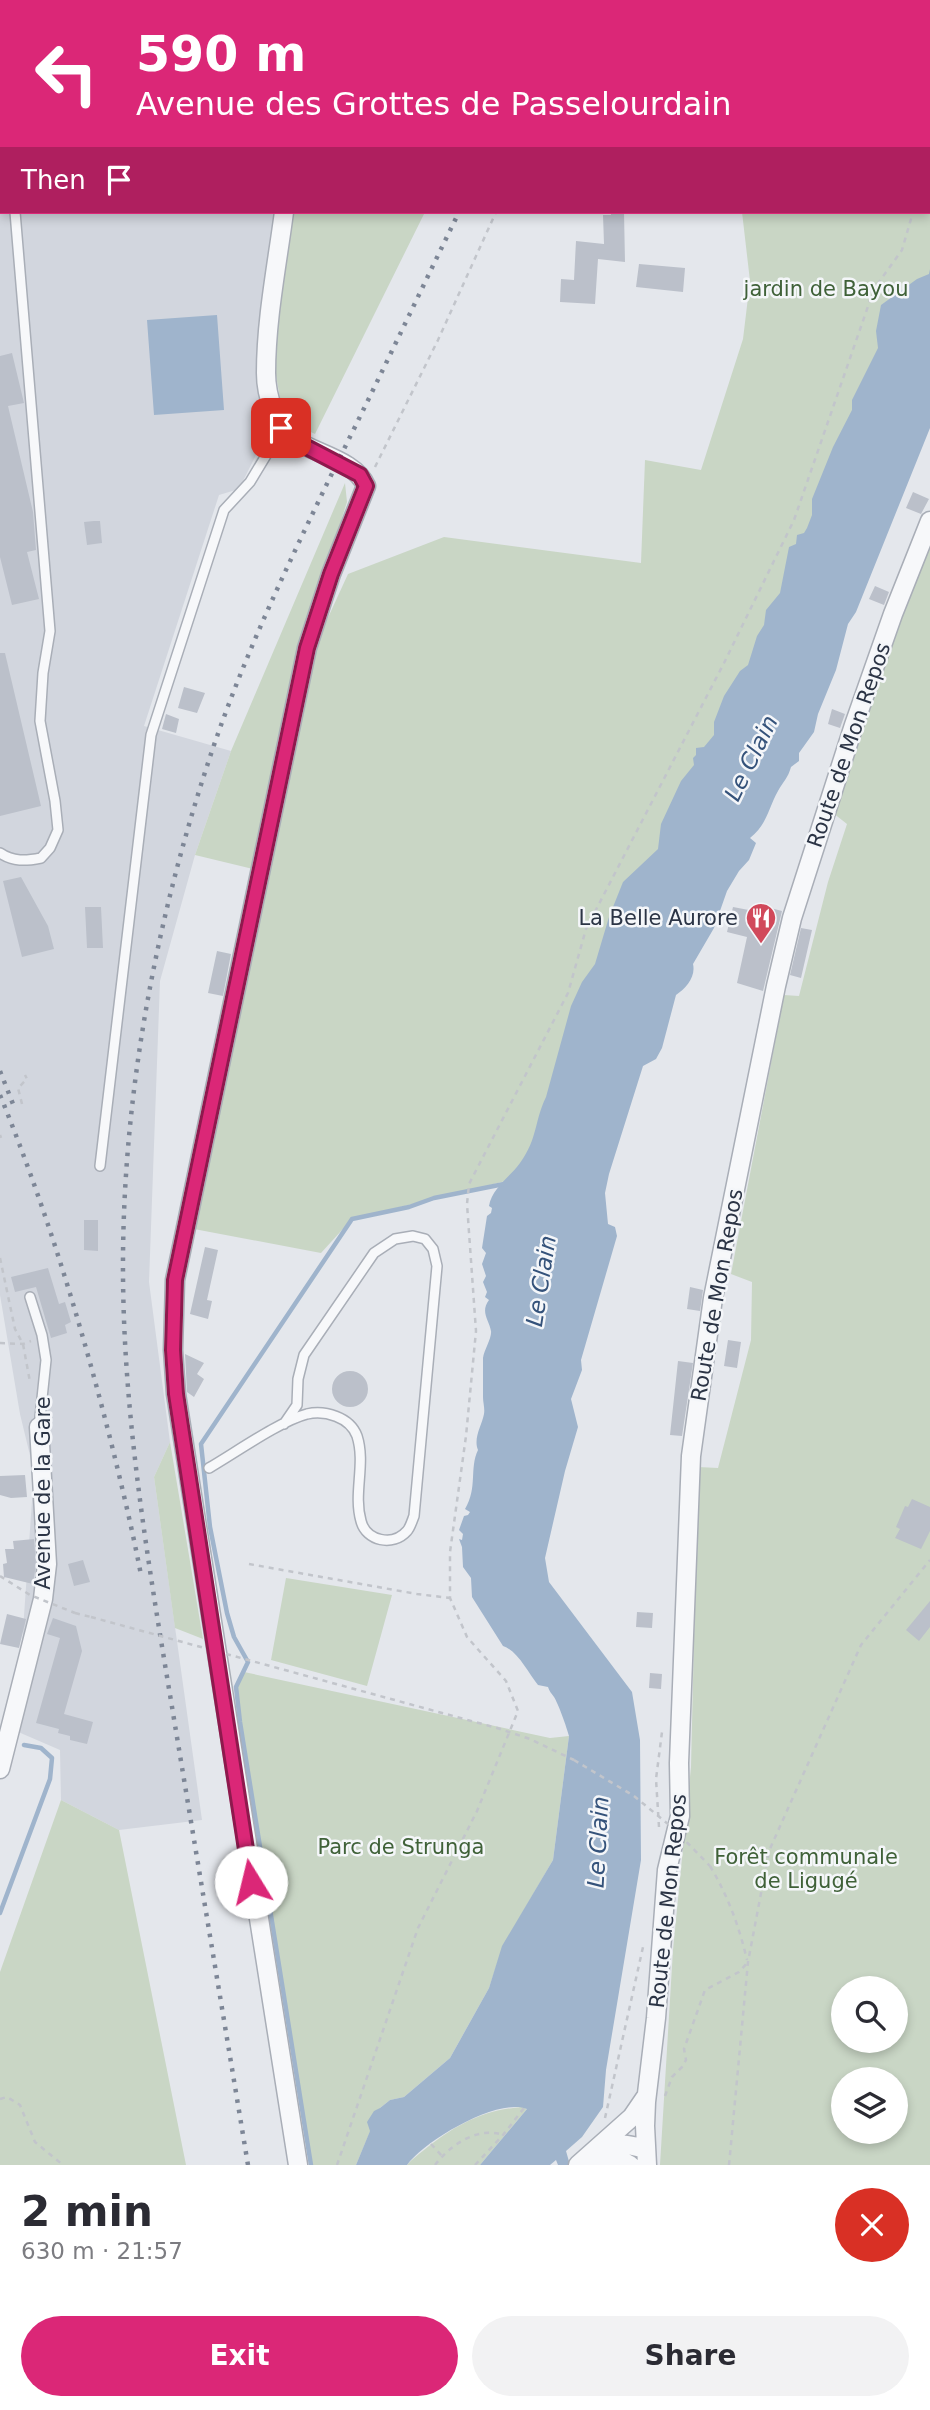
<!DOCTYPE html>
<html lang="en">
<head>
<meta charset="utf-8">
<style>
	body { margin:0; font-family:"DejaVu Sans",sans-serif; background:#f2f2f3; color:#2b2b33; height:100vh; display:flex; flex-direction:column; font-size:26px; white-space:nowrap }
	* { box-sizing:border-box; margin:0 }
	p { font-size:23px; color:#7c7c81 }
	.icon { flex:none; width:38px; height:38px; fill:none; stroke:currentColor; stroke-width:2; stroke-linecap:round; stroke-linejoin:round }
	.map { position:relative; height:2165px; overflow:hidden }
	.details { display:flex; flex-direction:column; background:#fff; flex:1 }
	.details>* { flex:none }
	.hud { position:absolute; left:0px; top:0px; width:931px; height:214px; box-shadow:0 4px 10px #0003; background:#db2777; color:#fff; overflow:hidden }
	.fabs { position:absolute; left:831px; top:1976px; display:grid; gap:14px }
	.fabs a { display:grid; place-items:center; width:77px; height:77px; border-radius:50%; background:#fff; box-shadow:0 4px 10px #0003; font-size:35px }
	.pin { position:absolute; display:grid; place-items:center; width:60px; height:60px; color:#fff; margin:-30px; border-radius:14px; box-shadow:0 4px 10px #0006 }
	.me { position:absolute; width:77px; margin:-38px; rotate:351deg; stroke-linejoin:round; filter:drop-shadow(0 0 5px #0008) }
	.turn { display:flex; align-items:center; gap:24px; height:147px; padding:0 21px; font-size:32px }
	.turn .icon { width:91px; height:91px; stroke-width:2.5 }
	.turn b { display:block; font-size:49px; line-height:60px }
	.then { display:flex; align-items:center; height:66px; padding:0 21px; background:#0003; gap:14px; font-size:26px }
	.round { display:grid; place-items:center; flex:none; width:74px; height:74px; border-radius:37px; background:#f2f2f3 }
	.overview { display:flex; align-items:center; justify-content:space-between; height:119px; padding:0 21px }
	h1 { font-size:42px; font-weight:600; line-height:52px }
	.primary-button { display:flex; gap:14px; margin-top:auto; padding:14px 21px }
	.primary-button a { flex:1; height:80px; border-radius:42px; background:#db2777; color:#fff; font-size:28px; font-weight:600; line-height:80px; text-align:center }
	.primary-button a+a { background:#f2f2f3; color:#2b2b33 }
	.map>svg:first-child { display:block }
	.built { fill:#d2d6de }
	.green { fill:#c9d6c5; fill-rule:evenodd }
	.water { fill:#9fb4cc }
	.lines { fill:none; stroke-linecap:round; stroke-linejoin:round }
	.stream { stroke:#9fb4cc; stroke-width:4.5 }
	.building { fill:#bbc0ca }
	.lane-casing { stroke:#a9aeb7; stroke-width:12 }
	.street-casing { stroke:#a9aeb7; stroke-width:21 }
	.path { stroke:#c2c5cb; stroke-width:2.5; stroke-dasharray:5 5; stroke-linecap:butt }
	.lane { stroke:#f7f8fa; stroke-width:9 }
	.street { stroke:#f7f8fa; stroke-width:18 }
	.rail { stroke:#7d8696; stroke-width:4.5; stroke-dasharray:3.5 7; stroke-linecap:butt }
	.path-bridge { stroke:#c2c5cb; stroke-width:2.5; stroke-dasharray:5 5; stroke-linecap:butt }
	.route-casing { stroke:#8e194d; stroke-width:18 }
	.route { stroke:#db2777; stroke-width:12 }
	.labels { text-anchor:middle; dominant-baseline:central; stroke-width:5; stroke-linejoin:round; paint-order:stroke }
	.park-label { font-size:21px; fill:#3f6138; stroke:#f4f6f9 }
	.street-label { font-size:21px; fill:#2b3445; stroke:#f4f6f9 }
	.poi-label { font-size:21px; fill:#2b3445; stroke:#f4f6f9; text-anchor:end }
	.water-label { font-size:23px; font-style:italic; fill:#34527a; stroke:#f4f6f9 }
</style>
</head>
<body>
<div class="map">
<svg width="930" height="2165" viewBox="0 0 930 2165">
	<rect width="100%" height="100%" fill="#e4e7ec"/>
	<path class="built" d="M0,0H301L2,2V212H278L259,376V412L267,433L239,489L219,495L144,726L231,751L195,855L160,981L149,1282L170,1442L154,1477L202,1820L119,1830L61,1800L60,1750L16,1731L34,1472L20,1414L0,1295Z"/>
	<path class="green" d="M357,0H530L355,2Z
		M718,0H930V281L555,1169L352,1219L321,1253L194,1229L315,646L348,574L444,537L641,563L645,460L701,470L743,339L750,281L742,212H929V2Z
		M293,212H425L315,434L298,426L280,398L272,353Z
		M345,483L347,502L291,678L253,869L195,855L231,751Z
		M930,545V2165H660L673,1950L691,1767L698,1467L718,1468L751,1340L752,1282L731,1274L784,995L799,996L828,882L847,824L833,813L907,601ZM844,1988H896V2040H844ZM844,2079H896V2132H844Z
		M170,1442L203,1639L175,1628L154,1477Z
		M286,1578L392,1595L367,1686L271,1660Z
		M244,1672L550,1738L569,1736L553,1860L503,1946L489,1988L450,2058L404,2097L390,2100L380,2108L356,2165H311L236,1687Z
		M61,1800L119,1830L186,2165H0V1972Z
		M522,2107L527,2109L480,2165H407C412,2159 418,2155 424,2150C454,2126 482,2110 522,2107Z"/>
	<path class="water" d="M930,269V428L856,612L848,624L836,670L818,714L814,732L799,753V761L791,767C788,778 783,782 778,791C768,809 767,825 750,838L756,843L749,860L739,871L727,891L714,928L693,964C696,977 686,988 676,995L662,1048L656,1059L643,1066L609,1174L605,1193L608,1224L615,1227L617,1236L581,1360L582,1370L571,1399L578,1427L565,1471L545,1558L549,1582L632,1692L640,1740L641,1860L606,2070L603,2107L582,2137L566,2151L570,2165H558L556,2160L550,2165H480L527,2109C498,2097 424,2141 407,2165H356L370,2131L367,2122L374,2111L380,2108L390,2100L404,2097L450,2058L489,1988L502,1946L553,1860L569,1736C567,1728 558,1703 554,1697C552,1694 549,1691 548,1687L538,1685C528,1673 518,1651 503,1646L472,1597L471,1578L463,1567L462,1547L459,1539L462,1540L463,1534L459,1530L464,1516L468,1515L470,1512L465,1509C478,1487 469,1469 478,1450C473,1438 482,1425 484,1414C485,1408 483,1403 483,1397C483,1384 483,1370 483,1358C484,1350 492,1338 491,1331C489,1320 480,1312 489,1300L485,1297L487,1292L483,1282L486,1276L482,1264L486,1253L482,1248L487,1216L491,1213L492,1208L489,1206C492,1188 510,1177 520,1163C538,1138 534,1122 546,1097L571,1006L582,982L595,964L609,917L623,882L658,849L661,824L681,781L694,765L693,758L696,755V748L704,747L714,735V722L724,696L740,671L748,665L757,636L764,625L766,610L780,593L789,547L796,544L797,535L804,533L807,528L812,515V499L833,447L852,410V400L878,348L876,331L881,305L917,279L929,274Z
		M217,315L224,410L154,415L147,320Z"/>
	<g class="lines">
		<path class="stream" d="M779,0V2
			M0,1913L50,1779L52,1758L41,1748L24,1745
			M311,2165L240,1722L236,1687L248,1662L234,1637L227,1613L210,1527L201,1444L352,1219L409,1207L434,1198L504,1184"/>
	</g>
	<path class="building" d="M611,212H624L625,262L598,259L595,304L560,302L561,279L574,280L576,241L604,244L603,215H611Z
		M639,264L685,268L683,292L636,287Z
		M12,353L24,403L8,406L33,512L36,550L27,552L39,599L12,605L0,557V356Z
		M913,492L929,499L921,514L906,508Z
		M94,521H100L102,543L87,545L84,522Z
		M875,586L889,592L884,605L869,599Z
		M0,653H5L41,806L0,816Z
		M184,687L205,693L197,713L178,708Z
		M832,709L845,714L840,728L828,724Z
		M166,714L179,719L176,733L162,729Z
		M21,877L48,926L54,949L22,957L3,881Z
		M755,904L782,911L763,991L737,983L747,937L727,932L733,907L754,911Z
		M85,907H101L103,948H87Z
		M801,928L812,930L801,978L790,975Z
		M217,951L231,954L223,996L208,993Z
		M84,1220H98V1251L84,1250Z
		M205,1247L218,1250L207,1300L212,1301L208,1319L190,1314Z
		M48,1268L59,1304L65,1302L71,1322L65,1325L67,1333L51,1338L36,1287L15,1292L11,1277Z
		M690,1287L703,1290L700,1311L687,1309Z
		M728,1340L741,1342L737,1368L724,1366Z
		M185,1354L204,1363L197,1374L204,1379L194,1397L187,1392Z
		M678,1361L693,1363L682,1436L670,1435Z
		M332 1389a18 18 0 1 1 36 0a18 18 0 1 1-36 0Z
		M25,1475L27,1497L11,1498L0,1495V1476Z
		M912,1499L930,1507V1531L921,1549L895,1538L900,1529L896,1527L905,1506L908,1507Z
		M34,1539L36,1564L33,1584L4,1577L3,1564L7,1563L5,1549H14L13,1541Z
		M83,1560L90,1582L74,1586L68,1564Z
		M930,1601V1627L919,1641L906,1630Z
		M637,1612L653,1613L652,1628L636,1627Z
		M7,1614L26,1619L19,1648L0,1644Z
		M53,1618L76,1626L82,1651L64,1714L93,1722L87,1744L70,1740V1736L58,1733L59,1729L36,1723L60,1638L47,1634Z
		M650,1673L662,1674L661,1689L649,1688Z"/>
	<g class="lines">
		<g class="lane-casing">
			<path id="lane" d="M0,9L2,32
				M0,853C13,862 26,861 41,858L50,848L58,830L55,801L40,721L43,673L50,631L15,212
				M100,1166L151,735L224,510L250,482L282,429
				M30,1297L42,1335L46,1360L39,1427
				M209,1468C235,1453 280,1421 307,1414C325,1410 350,1417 357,1436C366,1464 353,1493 361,1521C366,1541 393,1547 407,1531C410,1528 412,1521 414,1516L437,1266L433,1249L425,1239L413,1236L395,1239L374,1253L304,1355L298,1379L297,1405L284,1424"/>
		</g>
		<g class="street-casing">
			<path id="street" d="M312,0V2
				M331,2L333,0
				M284,212C277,265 266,320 266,373C266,395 276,428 295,440C316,454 356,461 366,486L331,574L307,648L175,1280L173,1350L176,1394L298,2165
				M0,1769L43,1599L47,1564L39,1427
				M601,2149C617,2142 628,2144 645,2149
				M589,2158C605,2155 616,2157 630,2165
				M578,2165L632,2117L645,2098
				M647,2165L645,2126L646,2102L656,2018L667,1870L680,1816L679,1763L691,1456L713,1298L776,986L792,918L854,725L893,614L930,521"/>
		</g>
		<path class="path" d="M848,0L849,2
			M890,0L891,2
			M929,49L930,50
			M929,154L930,155
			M929,160L930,158
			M375,467L438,340L496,212
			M22,1104L18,1088L27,1079L25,1075
			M0,1135L1,1138
			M0,1258L15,1329L23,1344L30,1382
			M0,1343L23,1344L31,1341
			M249,1564L417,1594L450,1598
			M75,1613L91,1617
			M574,1760L634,1796
			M659,1827L656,1779L662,1732
			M710,1866C728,1896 739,1926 747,1960
			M665,2096L672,2077L682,2067L686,2060L684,2049L705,1990L739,1972L748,1962
			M0,2099L7,2097L20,2105L35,2142L63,2165
			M605,2118L643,1947
			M431,2144L442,2156
			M337,2165L418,1928L477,1811L518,1711L506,1681L467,1637L450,1598V1552L466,1436L476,1331L467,1204L469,1184L568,993L586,929L724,663L794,520L874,289L902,250L913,212
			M435,2165C450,2145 478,2126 503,2135
			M475,2165L503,2135L524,2108
			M729,2165L748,1962L769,1851L861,1645L930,1560"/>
		<use href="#lane" class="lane"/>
		<use href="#street" class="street"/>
		<path class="rail" d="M557,2L558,0
			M0,1071L13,1104
			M0,1095C47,1210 83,1330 113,1450C123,1491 133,1533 141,1575
			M248,2165C223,2014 198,1864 173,1713C148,1562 122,1411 123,1258C124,1086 158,911 213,748C247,648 293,554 339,459C380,377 419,294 459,212"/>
		<path class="path-bridge" d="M0,1576L30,1595L75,1613
			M91,1617L497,1728L530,1739L574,1760
			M634,1796L674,1829L710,1866"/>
	</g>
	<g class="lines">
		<g class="route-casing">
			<path id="route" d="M251,1882L176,1394L173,1350L175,1280L307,648L331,574L366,486L360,475L293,440L281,428"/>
		</g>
		<use href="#route" class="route"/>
	</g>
	<defs>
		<g id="restaurant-pin" transform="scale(1.575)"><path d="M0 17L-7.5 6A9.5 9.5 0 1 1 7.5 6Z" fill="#d1495b" stroke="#f4f6f9"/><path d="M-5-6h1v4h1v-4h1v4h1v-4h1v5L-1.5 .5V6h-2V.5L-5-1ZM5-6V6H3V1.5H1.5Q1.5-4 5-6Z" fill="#fff"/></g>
	</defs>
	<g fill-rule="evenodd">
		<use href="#restaurant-pin" x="761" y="918"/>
	</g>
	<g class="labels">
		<g class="park-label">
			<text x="826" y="289">jardin de Bayou</text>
			<text x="401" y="1847">Parc de Strunga</text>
			<text x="806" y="1857">Forêt communale<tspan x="806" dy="24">de Ligugé</tspan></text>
		</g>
		<g class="street-label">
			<text transform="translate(849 745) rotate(-71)">Route de Mon Repos</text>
			<text transform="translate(717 1295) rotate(-80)">Route de Mon Repos</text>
			<text transform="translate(43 1493) rotate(-90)">Avenue de la Gare</text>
			<text transform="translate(668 1901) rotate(-84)">Route de Mon Repos</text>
		</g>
		<g class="poi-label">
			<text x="738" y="918">La Belle Aurore</text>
		</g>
		<g class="water-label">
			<text transform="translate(751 758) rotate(-64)">Le Clain</text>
			<text transform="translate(541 1281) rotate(-81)">Le Clain</text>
			<text transform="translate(598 1842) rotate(-87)">Le Clain</text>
		</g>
	</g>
</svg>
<div class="fabs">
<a><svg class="icon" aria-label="search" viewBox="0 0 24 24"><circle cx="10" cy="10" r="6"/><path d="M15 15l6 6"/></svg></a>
<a><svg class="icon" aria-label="layers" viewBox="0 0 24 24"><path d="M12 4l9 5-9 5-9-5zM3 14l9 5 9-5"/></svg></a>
</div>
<div class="pin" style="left:281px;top:428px;background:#d93025"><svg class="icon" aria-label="arrive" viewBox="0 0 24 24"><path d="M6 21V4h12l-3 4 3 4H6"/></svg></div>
<svg class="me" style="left:251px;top:1882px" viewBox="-20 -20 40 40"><circle r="19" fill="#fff"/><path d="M0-13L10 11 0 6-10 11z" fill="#db2777"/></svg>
<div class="hud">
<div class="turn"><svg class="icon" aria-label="left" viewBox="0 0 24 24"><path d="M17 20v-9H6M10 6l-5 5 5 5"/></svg><div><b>590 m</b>Avenue des Grottes de Passelourdain</div></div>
<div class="then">Then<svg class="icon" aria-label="arrive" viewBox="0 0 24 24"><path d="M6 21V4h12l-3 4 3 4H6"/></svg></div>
</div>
</div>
<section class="details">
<div class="overview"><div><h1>2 min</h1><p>630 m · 21:57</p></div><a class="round" style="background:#d93025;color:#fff"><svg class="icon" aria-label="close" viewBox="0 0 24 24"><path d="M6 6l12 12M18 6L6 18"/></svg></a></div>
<div class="primary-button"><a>Exit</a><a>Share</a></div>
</section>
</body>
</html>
